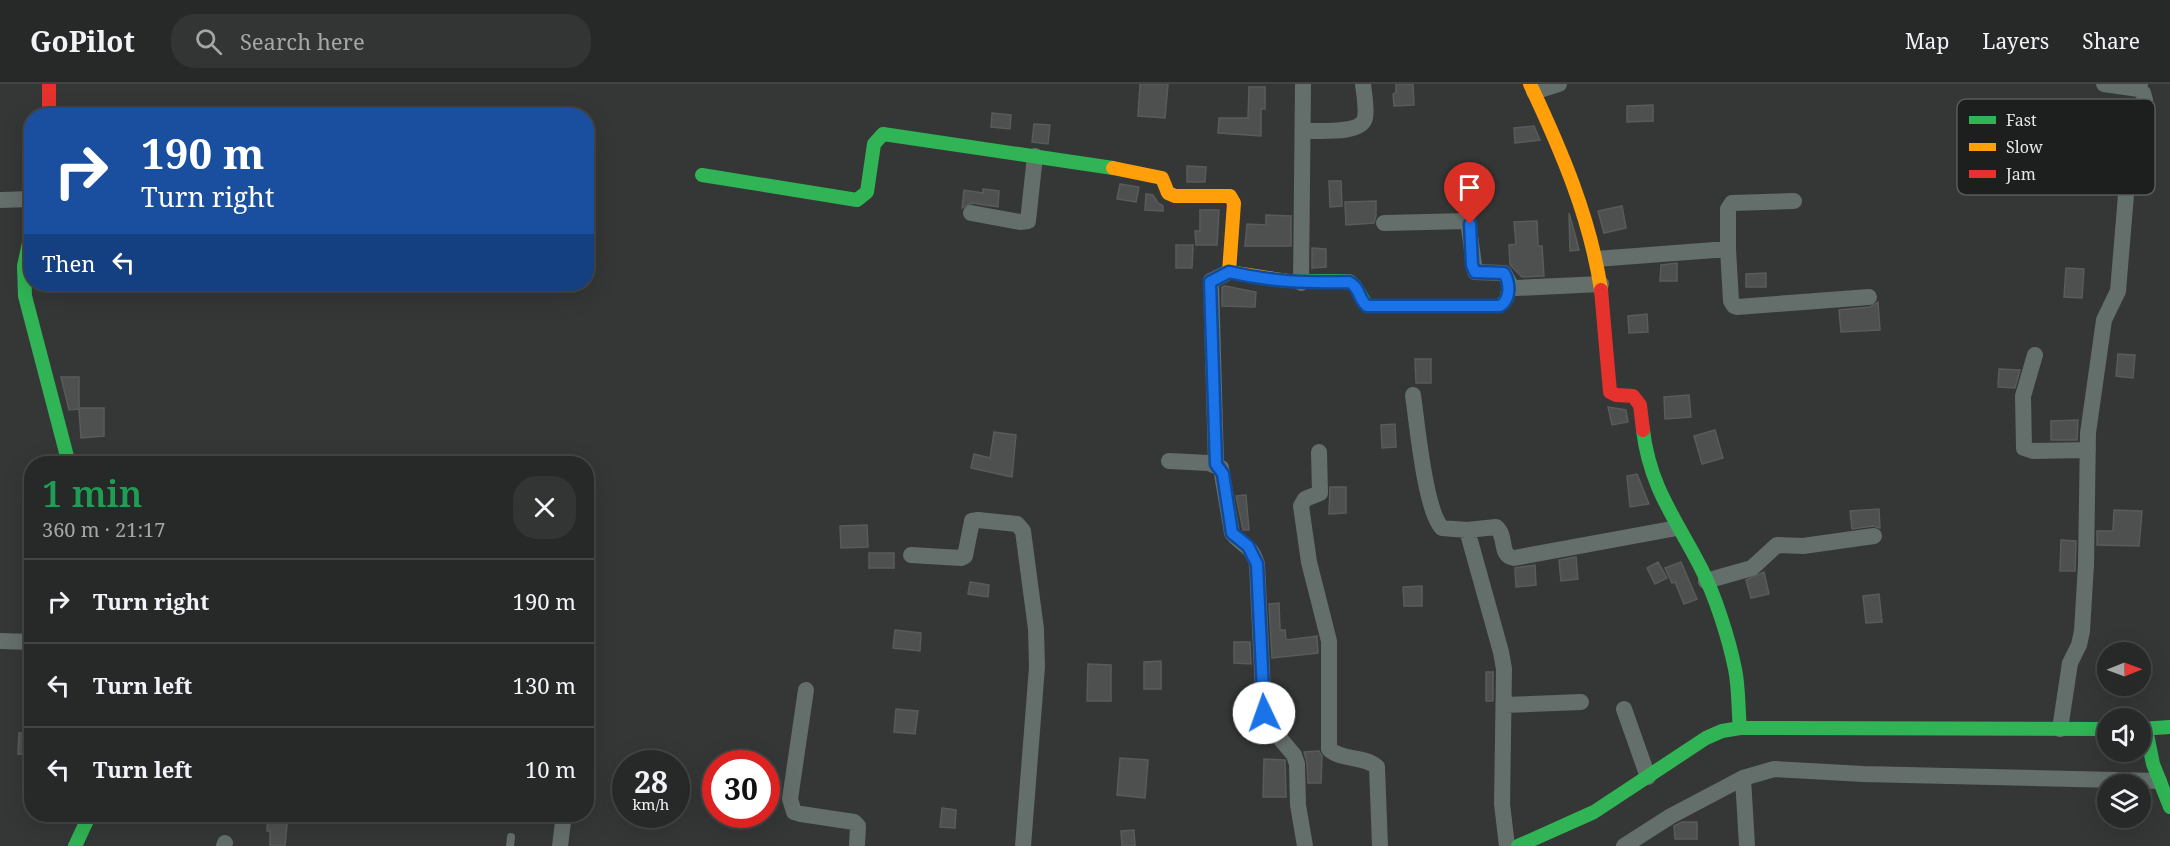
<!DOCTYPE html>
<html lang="en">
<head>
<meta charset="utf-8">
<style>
	body { margin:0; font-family:"Noto Serif",serif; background:#333534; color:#f1f3f6; height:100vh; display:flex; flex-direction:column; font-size:22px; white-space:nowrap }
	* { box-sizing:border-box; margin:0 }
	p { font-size:20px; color:#a4a6a8 }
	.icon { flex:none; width:33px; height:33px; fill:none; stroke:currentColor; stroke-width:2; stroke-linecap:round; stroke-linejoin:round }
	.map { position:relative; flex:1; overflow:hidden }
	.side { position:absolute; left:24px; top:372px; width:570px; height:366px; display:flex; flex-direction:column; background:#272928; border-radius:24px; box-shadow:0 6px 24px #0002,0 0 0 2px #434545 }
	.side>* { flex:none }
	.top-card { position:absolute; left:24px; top:24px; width:570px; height:183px; border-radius:24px; box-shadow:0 6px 24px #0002,0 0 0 2px #434545; background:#1a4fa0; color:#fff; overflow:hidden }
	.needle { width:39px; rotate:89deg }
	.buttons { position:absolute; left:2097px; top:558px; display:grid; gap:12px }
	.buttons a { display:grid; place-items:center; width:54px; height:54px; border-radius:50%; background:#272928; box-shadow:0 6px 24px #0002,0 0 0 2px #434545; font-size:30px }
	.speed { position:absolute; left:612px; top:666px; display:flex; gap:12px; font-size:30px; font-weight:700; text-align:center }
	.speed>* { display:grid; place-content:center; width:78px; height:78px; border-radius:50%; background:#272928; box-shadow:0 6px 24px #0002,0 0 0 2px #434545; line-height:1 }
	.speed small { font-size:15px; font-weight:400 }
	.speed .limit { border:9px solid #d22; background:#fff; color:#111 }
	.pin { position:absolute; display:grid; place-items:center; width:51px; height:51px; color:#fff; margin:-62px -26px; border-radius:50% 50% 50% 0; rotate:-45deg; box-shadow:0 0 6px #0007 }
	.pin .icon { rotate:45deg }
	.me { position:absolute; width:66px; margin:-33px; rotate:357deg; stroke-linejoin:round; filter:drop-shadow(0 0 4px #0008) }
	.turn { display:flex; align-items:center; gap:21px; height:126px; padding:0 18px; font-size:27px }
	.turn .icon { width:78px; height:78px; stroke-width:2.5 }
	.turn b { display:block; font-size:42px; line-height:51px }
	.then { display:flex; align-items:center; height:57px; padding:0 18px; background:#0003; gap:12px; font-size:22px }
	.round { display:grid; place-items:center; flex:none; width:63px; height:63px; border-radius:24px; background:#333534 }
	.summary { display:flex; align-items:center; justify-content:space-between; height:102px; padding:0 18px }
	h1 { font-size:36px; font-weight:600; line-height:45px; color:#1e9e55 }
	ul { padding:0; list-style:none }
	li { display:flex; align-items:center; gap:18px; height:84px; padding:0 18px; border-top:2px solid #434545 }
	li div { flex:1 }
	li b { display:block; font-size:22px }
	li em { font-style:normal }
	header { display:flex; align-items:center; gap:36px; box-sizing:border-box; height:84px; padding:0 30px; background:#272928; border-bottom:2px solid #434545 }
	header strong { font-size:28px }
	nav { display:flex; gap:33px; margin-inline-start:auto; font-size:21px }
	.search { width:420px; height:54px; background:#333534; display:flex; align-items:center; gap:15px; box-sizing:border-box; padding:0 21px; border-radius:24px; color:#a4a6a8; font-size:22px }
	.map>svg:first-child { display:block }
	.building { fill:#4e504f; stroke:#595b5a; stroke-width:1.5 }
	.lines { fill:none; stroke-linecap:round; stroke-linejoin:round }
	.lane { stroke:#646e6b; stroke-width:8 }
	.street { stroke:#646e6b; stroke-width:16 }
	.fast { stroke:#30b455; stroke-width:14 }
	.slow { stroke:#ff9f0a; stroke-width:14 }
	.jam { stroke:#e5322d; stroke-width:14 }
	.route-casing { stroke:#114b97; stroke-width:15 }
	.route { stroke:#1a73e8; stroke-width:10 }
	.key { fill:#1c1f1e; stroke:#585b5a; stroke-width:1.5 }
	.key-label { font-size:16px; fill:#e5e8e7 }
</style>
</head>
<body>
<header>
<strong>GoPilot</strong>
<div class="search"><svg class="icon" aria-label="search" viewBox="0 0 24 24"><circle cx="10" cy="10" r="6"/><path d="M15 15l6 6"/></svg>Search here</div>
<nav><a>Map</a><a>Layers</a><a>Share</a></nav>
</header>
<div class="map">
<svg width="2170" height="762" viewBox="0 0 2170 762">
	<rect width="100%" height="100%" fill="#343736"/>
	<path class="building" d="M1140,0H1168L1165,34L1138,32Z
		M1396,0H1413L1414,21L1394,22L1393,10L1396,9Z
		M1249,3H1265V25H1261V52L1218,49L1219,34H1248Z
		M1653,21V37L1627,38V22Z
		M992,29L1011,31L1010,45L991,43Z
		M1034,40L1050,41L1048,60L1032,58Z
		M1534,42L1540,56L1515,59L1514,44Z
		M1187,82L1206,83L1205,98H1187Z
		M1478,83L1479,101L1458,102L1457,85Z
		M1329,97H1341L1342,122L1330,123Z
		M1120,100L1139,103L1136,118L1117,115Z
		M983,105L999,107L998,123L972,119L962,124L964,106L983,109Z
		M1146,110L1153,111L1158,119L1163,122V127L1145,126Z
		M1376,117V132L1374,139L1346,141L1345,118Z
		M1622,122L1626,144L1604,149L1598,127Z
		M1200,126H1219L1217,161H1196L1195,147H1200Z
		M1569,129L1576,154L1579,166L1570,167Z
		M1266,131L1291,132V162H1245L1247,140L1266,141Z
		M1537,137L1538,162H1542L1544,192L1522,193L1510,181L1509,161L1516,160L1514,138Z
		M1176,161H1193L1192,184H1176Z
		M1312,164L1326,165V183L1312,184Z
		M1677,179V197H1660L1661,181Z
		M2066,184L2084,185L2082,214L2064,213Z
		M1766,189V203H1746V190Z
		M1225,202L1256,208L1255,223L1222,222V203Z
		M1878,218L1880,246L1841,248L1839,226L1870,223Z
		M1647,230L1648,248L1629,249L1628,232Z
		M2118,270L2135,271L2133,294L2116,292Z
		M1415,275H1431V299H1416Z
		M1999,285L2020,286L2015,304L1998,303Z
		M61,293H79V324H104V352L81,354L79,325L69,326Z
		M1689,311L1691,333L1665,335L1664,313Z
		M1608,323L1626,326L1628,338L1612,341Z
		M2078,336L2077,356H2051V337Z
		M1395,340L1396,363L1382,364L1381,341Z
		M1715,346L1723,374L1702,380L1694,352Z
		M994,348L1016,351L1012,393L971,384L974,370L990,374Z
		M1637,390L1649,420L1630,423L1627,392Z
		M1330,403H1346V429L1329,430Z
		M1246,411L1249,446H1243L1236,412Z
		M1879,425L1880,444L1873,442L1852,445L1850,427Z
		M2114,426L2142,427L2139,462L2097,461V447H2113Z
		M867,441L868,463L841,464L840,442Z
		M2061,456L2076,457L2075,487H2060Z
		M869,469H894V484H869Z
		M1576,473L1578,495L1561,497L1559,476Z
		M1658,478L1667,494L1655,500L1647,484Z
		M1681,478L1697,515L1684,520L1675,498L1672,499L1665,484Z
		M1535,481L1536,501L1516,503L1515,484Z
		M1764,488L1769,510L1751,514L1746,496Z
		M970,498L989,501L988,513L968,510Z
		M1422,502V522H1404L1403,503Z
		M1879,510L1882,538L1866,539L1863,512Z
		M1279,519L1280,546H1285L1286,556L1317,552L1318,569L1272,574L1269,520Z
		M895,546L921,549L920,567L893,564Z
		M1234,558H1250L1251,580L1234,579Z
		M1161,577V605H1144V578Z
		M1088,580L1111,581V617H1087Z
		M1486,588H1493V617H1486Z
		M896,625L918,627L915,650L894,648Z
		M19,649H32V671L18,670Z
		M1319,667L1322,672L1321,699H1308L1307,679L1304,668Z
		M1120,674L1148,676L1145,714L1117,711Z
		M1264,675L1285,676L1286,713H1263Z
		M942,724L956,726L955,744L940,743Z
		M268,730H288L285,762H270V747H267Z
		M1682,738H1697V755H1675L1674,742Z
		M1134,746L1135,762H1122L1121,747Z"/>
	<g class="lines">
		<path class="lane" d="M510,762L511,753"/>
		<path class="street" d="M2104,0L2139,5L2140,0
			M1534,8L1559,0
			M1303,47C1318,46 1361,51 1365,34C1367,24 1364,10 1363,0
			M0,116L32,115
			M971,129L1020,138L1028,137L1035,72
			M1384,139L1468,137L1475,188L1504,189L1511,202L1516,204L1601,200
			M1728,165V125L1732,119L1794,117
			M1596,175L1728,165L1731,217L1734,222L1737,223L1869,213
			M1301,199L1303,0
			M2035,271L2023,312L2024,364L2033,367L2088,366
			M1413,311C1417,338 1425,427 1442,444L1467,446L1501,568L1504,585L1502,720L1507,762
			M1319,368L1320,409L1305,415L1301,422L1309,478L1329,557V665C1341,677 1364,671 1377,683L1380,762
			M1169,377L1209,379L1221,384L1232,449C1244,464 1250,459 1257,480L1264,629L1269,641L1294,671L1297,680L1298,721L1305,762
			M1216,380L1211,197L1229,188
			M1467,446L1496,443C1508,453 1498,471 1514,474L1677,444
			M911,471L961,474L965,472L972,437L978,436L1017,440L1023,447L1036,545L1037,583L1023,762
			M1706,497L1752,484L1777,461L1803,462L1874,452
			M0,557L32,558
			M806,606L790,715L794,728L801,730L854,738L858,742L857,762
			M1504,621L1581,618
			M1624,625L1648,693
			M2060,645L2070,579L2079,561L2082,547L2086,481L2088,349L2104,236L2118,207L2131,51L2145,16L2143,9L2139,5
			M1743,694L1747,762
			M224,762L225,759
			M560,762L564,730
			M1624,762L1671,732L1743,694L1774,685L1863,690L2159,697"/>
		<path class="fast" d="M702,91L857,116L867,108L874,60L883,50L1113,84
			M32,145L24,182L25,212L69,380
			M1288,197H1349L1355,202L1367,222H1500L1507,214L1509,199
			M1643,346C1650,404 1676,435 1701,484C1715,511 1729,555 1735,585C1739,604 1738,625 1740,644
			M2140,645L2170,643
			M2146,645L2153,680L2170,723
			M75,762L90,730
			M1518,762L1594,728L1706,654L1722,647L1740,644L2108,645"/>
		<path class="slow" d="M1530,0C1561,66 1590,133 1601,206
			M1113,84L1162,94L1168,109L1175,112H1230L1234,119L1229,188L1288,197"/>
		<path class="jam" d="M49,0V32
			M1601,206L1610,308L1616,311L1633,312L1640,321L1643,346"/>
	</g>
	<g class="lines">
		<g class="route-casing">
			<path id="route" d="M1264,629L1257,480L1248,462L1232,449L1223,390L1216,380L1210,198L1229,188C1273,198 1304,199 1349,198C1360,203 1358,215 1367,222H1500C1511,215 1510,199 1504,189L1475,188L1472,181L1470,140"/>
		</g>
		<use href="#route" class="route"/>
	</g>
	<rect x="1957" y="15" width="198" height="96" rx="9" class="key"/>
	<rect x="1969" y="32" width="27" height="8" fill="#30b455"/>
	<rect x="1969" y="59" width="27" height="8" fill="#ff9f0a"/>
	<rect x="1969" y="86" width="27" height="8" fill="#e5322d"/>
	<g class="key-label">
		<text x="2006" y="42">Fast</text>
		<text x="2006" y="69">Slow</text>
		<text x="2006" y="96">Jam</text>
	</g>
</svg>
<div class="buttons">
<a><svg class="needle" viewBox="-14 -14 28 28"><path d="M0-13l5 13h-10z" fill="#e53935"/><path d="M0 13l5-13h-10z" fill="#a4a6a8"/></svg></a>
<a><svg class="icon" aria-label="sound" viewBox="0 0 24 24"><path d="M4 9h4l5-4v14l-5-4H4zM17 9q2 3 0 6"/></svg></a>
<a><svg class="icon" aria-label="layers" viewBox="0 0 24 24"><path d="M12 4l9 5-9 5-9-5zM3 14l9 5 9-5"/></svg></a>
</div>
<div class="speed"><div>28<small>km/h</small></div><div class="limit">30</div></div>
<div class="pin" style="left:1470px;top:140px;background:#d93025"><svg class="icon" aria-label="arrive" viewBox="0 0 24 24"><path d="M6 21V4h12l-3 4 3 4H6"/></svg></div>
<svg class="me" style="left:1264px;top:629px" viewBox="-20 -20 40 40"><circle r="19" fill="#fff"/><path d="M0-13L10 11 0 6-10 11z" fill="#1a73e8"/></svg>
<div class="top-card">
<div class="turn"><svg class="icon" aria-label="right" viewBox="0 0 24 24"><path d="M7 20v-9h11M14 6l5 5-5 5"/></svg><div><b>190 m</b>Turn right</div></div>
<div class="then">Then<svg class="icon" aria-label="left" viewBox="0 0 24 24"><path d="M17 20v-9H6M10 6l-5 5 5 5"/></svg></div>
</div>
<section class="side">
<div class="summary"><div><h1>1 min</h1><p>360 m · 21:17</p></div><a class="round"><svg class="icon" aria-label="close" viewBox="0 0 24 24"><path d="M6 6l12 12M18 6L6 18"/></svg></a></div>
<ul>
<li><svg class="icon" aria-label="right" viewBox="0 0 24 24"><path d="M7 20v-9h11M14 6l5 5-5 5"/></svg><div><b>Turn right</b></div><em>190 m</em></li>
<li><svg class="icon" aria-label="left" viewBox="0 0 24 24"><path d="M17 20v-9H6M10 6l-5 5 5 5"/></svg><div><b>Turn left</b></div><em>130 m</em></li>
<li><svg class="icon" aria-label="left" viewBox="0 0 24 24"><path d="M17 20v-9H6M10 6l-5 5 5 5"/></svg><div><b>Turn left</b></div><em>10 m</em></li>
</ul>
</section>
</div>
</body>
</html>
